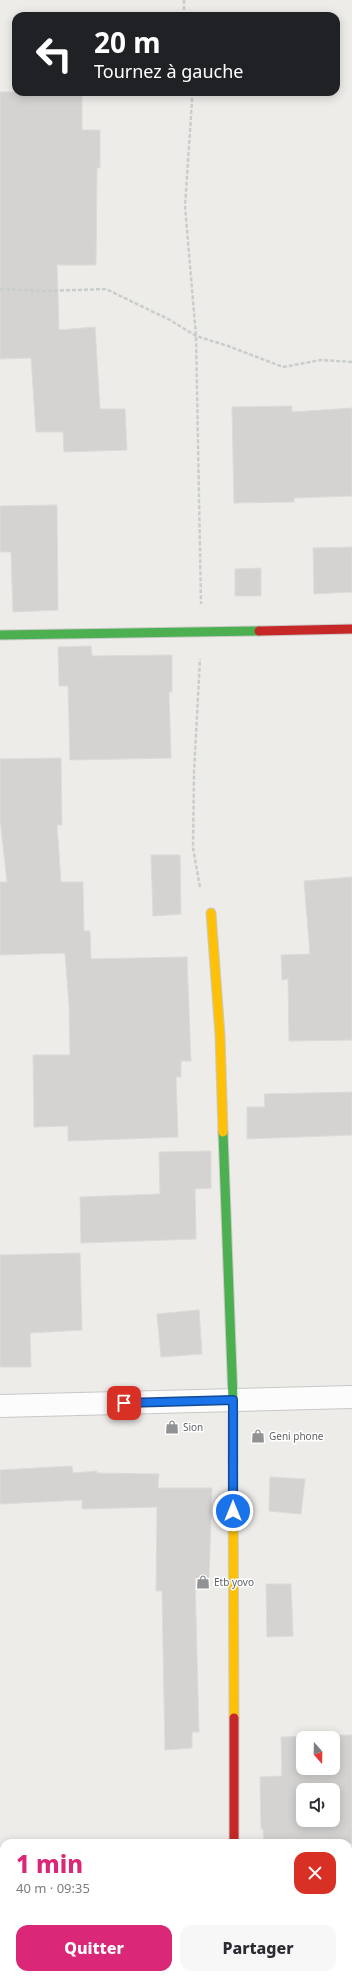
<!DOCTYPE html>
<html lang="fr">
<head>
<meta charset="utf-8">
<style>
	body { margin:0; font-family:"Noto Sans",sans-serif; background:#f7f7f7; color:#2b2b33; height:100vh; display:flex; flex-direction:column; font-size:15px; white-space:nowrap }
	* { box-sizing:border-box; margin:0 }
	p { font-size:13px; color:#7c7c81 }
	.icon { flex:none; width:22px; height:22px; fill:none; stroke:currentColor; stroke-width:2; stroke-linecap:round; stroke-linejoin:round }
	.map { position:relative; flex:1; overflow:hidden }
	.drawer { position:absolute; left:0px; top:1839px; width:352px; height:140px; display:flex; flex-direction:column; background:#fff; border-radius:12px 12px 0 0; box-shadow:0 2px 10px #0003 }
	.drawer>* { flex:none }
	.top-card { position:absolute; left:12px; top:12px; width:328px; height:84px; border-radius:12px; box-shadow:0 2px 10px #0003; background:#202124; color:#fff; overflow:hidden }
	.needle { width:26px; rotate:160deg }
	.buttons { position:absolute; left:296px; top:1731px; display:grid; gap:8px }
	.buttons a { display:grid; place-items:center; width:44px; height:44px; border-radius:8px; background:#fff; box-shadow:0 2px 10px #0003; font-size:20px }
	.pin { position:absolute; display:grid; place-items:center; width:34px; height:34px; color:#fff; margin:-17px; border-radius:8px; box-shadow:0 2px 6px #0006 }
	.me { position:absolute; width:44px; margin:-22px; rotate:0deg; stroke-linejoin:round; filter:drop-shadow(0 0 3px #0008) }
	.turn { display:flex; align-items:center; gap:14px; height:84px; padding:0 16px; font-size:18px }
	.turn .icon { width:52px; height:52px; stroke-width:2.5 }
	.turn b { display:block; font-size:28px; line-height:34px }
	.round { display:grid; place-items:center; flex:none; width:42px; height:42px; border-radius:12px; background:#f7f7f7 }
	.overview { display:flex; align-items:center; justify-content:space-between; height:68px; padding:0 16px }
	h1 { font-size:24px; font-weight:800; line-height:30px; color:#db2777 }
	.primary-button { display:flex; gap:8px; margin-top:auto; padding:8px 16px }
	.primary-button a { flex:1; height:46px; border-radius:12px; background:#db2777; color:#fff; font-size:16px; font-weight:800; line-height:46px; text-align:center }
	.primary-button a+a { background:#f7f7f7; color:#2b2b33 }
	.map>svg:first-child { display:block }
	.building { fill:#d4d3d2; stroke:#dcdbd8; fill-rule:evenodd }
	.lines { fill:none; stroke-linecap:round; stroke-linejoin:round }
	.street-casing { stroke:#c8c8c8; stroke-width:24 }
	.fast-casing { stroke:#cacaca; stroke-width:11 }
	.slow-casing { stroke:#cacaca; stroke-width:11 }
	.jam-casing { stroke:#cacaca; stroke-width:11 }
	.path { stroke:#cacecb; stroke-width:2.5; stroke-dasharray:4 2; stroke-linecap:butt }
	.street { stroke:#fcfcfc; stroke-width:22 }
	.fast { stroke:#4caf50; stroke-width:9 }
	.slow { stroke:#ffc107; stroke-width:9 }
	.jam { stroke:#c62828; stroke-width:9 }
	.route-casing { stroke:#114b97; stroke-width:10 }
	.route { stroke:#1a73e8; stroke-width:7 }
	.labels { text-anchor:middle; dominant-baseline:central; stroke-width:3; stroke-linejoin:round; paint-order:stroke }
	.poi-label { font-size:10px; fill:#5f6266; stroke:#fff; text-anchor:start }
</style>
</head>
<body>
<div class="map">
<svg width="352" height="1979" viewBox="0 0 352 1979">
	<rect width="100%" height="100%" fill="#edece9"/>
	<path class="building" d="M0,92H82V130H100V168H97L96,265H57L59,330L95,327L100,409H125L127,450L64,452L63,432H36L31,358L0,359Z
		M292,406V412L352,408V496L294,498V502L234,503L232,407Z
		M57,505L58,610L13,612L11,552H0V506Z
		M352,547V592L314,594L313,548Z
		M261,568V596H235V569Z
		M91,646L92,656L172,655V692H169L171,758L70,760L68,686H59L58,647Z
		M61,758L62,825H57L61,882H83L84,931H90L91,959L187,957L191,1061H181V1077H176L178,1137L68,1141V1126L34,1127L33,1055H70L69,1005L65,953L0,955V882H7L0,819V759Z
		M151,855H180L181,914L153,916Z
		M352,877V1040L289,1041L288,979L282,980L281,955L310,954L304,881Z
		M352,1092V1135L247,1139V1107H265L264,1094Z
		M211,1151V1188L195,1189L196,1239L81,1243L80,1197L160,1194L159,1152Z
		M80,1253L82,1330L30,1333L31,1367H0V1255Z
		M199,1310L202,1354L161,1357L157,1314Z
		M72,1466L73,1473L97,1471V1473L159,1474L158,1488H212L209,1579H195L199,1732H192V1748L165,1750L162,1591H156L157,1507L82,1509V1500L0,1504V1470Z
		M270,1477L305,1479L301,1514L269,1511Z
		M266,1584H291L293,1636L267,1637Z
		M352,1735V1843H264L263,1829H261L260,1777L282,1776L281,1737ZM303,1738H333V1768H303ZM303,1790H333V1820H303Z"/>
	<g class="lines">
		<g class="street-casing">
			<path id="street" d="M0,1406L352,1397
				M234,1975V1979"/>
		</g>
		<g class="fast-casing">
			<path id="fast" d="M0,635L259,631
				M223,1132L233,1400V1461"/>
		</g>
		<g class="slow-casing">
			<path id="slow" d="M211,913L220,1035L223,1132
				M233,1461L234,1718"/>
		</g>
		<g class="jam-casing">
			<path id="jam" d="M259,631L352,629
				M234,1718V1843"/>
		</g>
		<path class="path" d="M184,0V16
			M191,92L192,101L185,206L196,336L201,604
			M0,289L43,291L106,289L170,320L196,336L228,346L283,367L321,360L352,362
			M200,887L193,848L194,772L200,659"/>
		<use href="#street" class="street"/>
		<use href="#fast" class="fast"/>
		<use href="#slow" class="slow"/>
		<use href="#jam" class="jam"/>
	</g>
	<g class="lines">
		<g class="route-casing">
			<path id="route" d="M124,1403L233,1400V1511"/>
		</g>
		<use href="#route" class="route"/>
	</g>
	<defs>
		<g id="shop-bare" transform="scale(1.08)"><path d="M-5-2.5h2.3a2.7 3.5 0 0 1 5.4 0H5L5.5 6h-11ZM-1.5-2.5h3a1.5 2.3 0 0 0-3 0Z" fill="#919294" stroke="#fff" stroke-width="2.5" paint-order="stroke"/></g>
	</defs>
	<g fill-rule="evenodd">
		<use href="#shop-bare" x="172" y="1427"/>
		<use href="#shop-bare" x="258" y="1436"/>
		<use href="#shop-bare" x="203" y="1582"/>
	</g>
	<g class="labels">
		<g class="poi-label">
			<text x="183" y="1427">Sion</text>
			<text x="269" y="1436">Geni phone</text>
			<text x="214" y="1582">Etb yovo</text>
		</g>
	</g>
</svg>
<div class="buttons">
<a><svg class="needle" viewBox="-14 -14 28 28"><path d="M0-13l5 13h-10z" fill="#e53935"/><path d="M0 13l5-13h-10z" fill="#7c7c81"/></svg></a>
<a><svg class="icon" aria-label="sound" viewBox="0 0 24 24"><path d="M4 9h4l5-4v14l-5-4H4zM17 9q2 3 0 6"/></svg></a>
</div>
<div class="pin" style="left:124px;top:1403px;background:#d93025"><svg class="icon" aria-label="arrive" viewBox="0 0 24 24"><path d="M6 21V4h12l-3 4 3 4H6"/></svg></div>
<svg class="me" style="left:233px;top:1511px" viewBox="-20 -20 40 40"><circle r="17" fill="#1a73e8" stroke="#fff" stroke-width="3"/><path d="M0-11L8 9 0 5-8 9z" fill="#fff"/></svg>
<div class="top-card">
<div class="turn"><svg class="icon" aria-label="left" viewBox="0 0 24 24"><path d="M17 20v-9H6M10 6l-5 5 5 5"/></svg><div><b>20 m</b>Tournez à gauche</div></div>
</div>
<section class="drawer">
<div class="overview"><div><h1>1 min</h1><p>40 m · 09:35</p></div><a class="round" style="background:#d93025;color:#fff"><svg class="icon" aria-label="close" viewBox="0 0 24 24"><path d="M6 6l12 12M18 6L6 18"/></svg></a></div>
<div class="primary-button"><a>Quitter</a><a>Partager</a></div>
</section>
</div>
</body>
</html>
